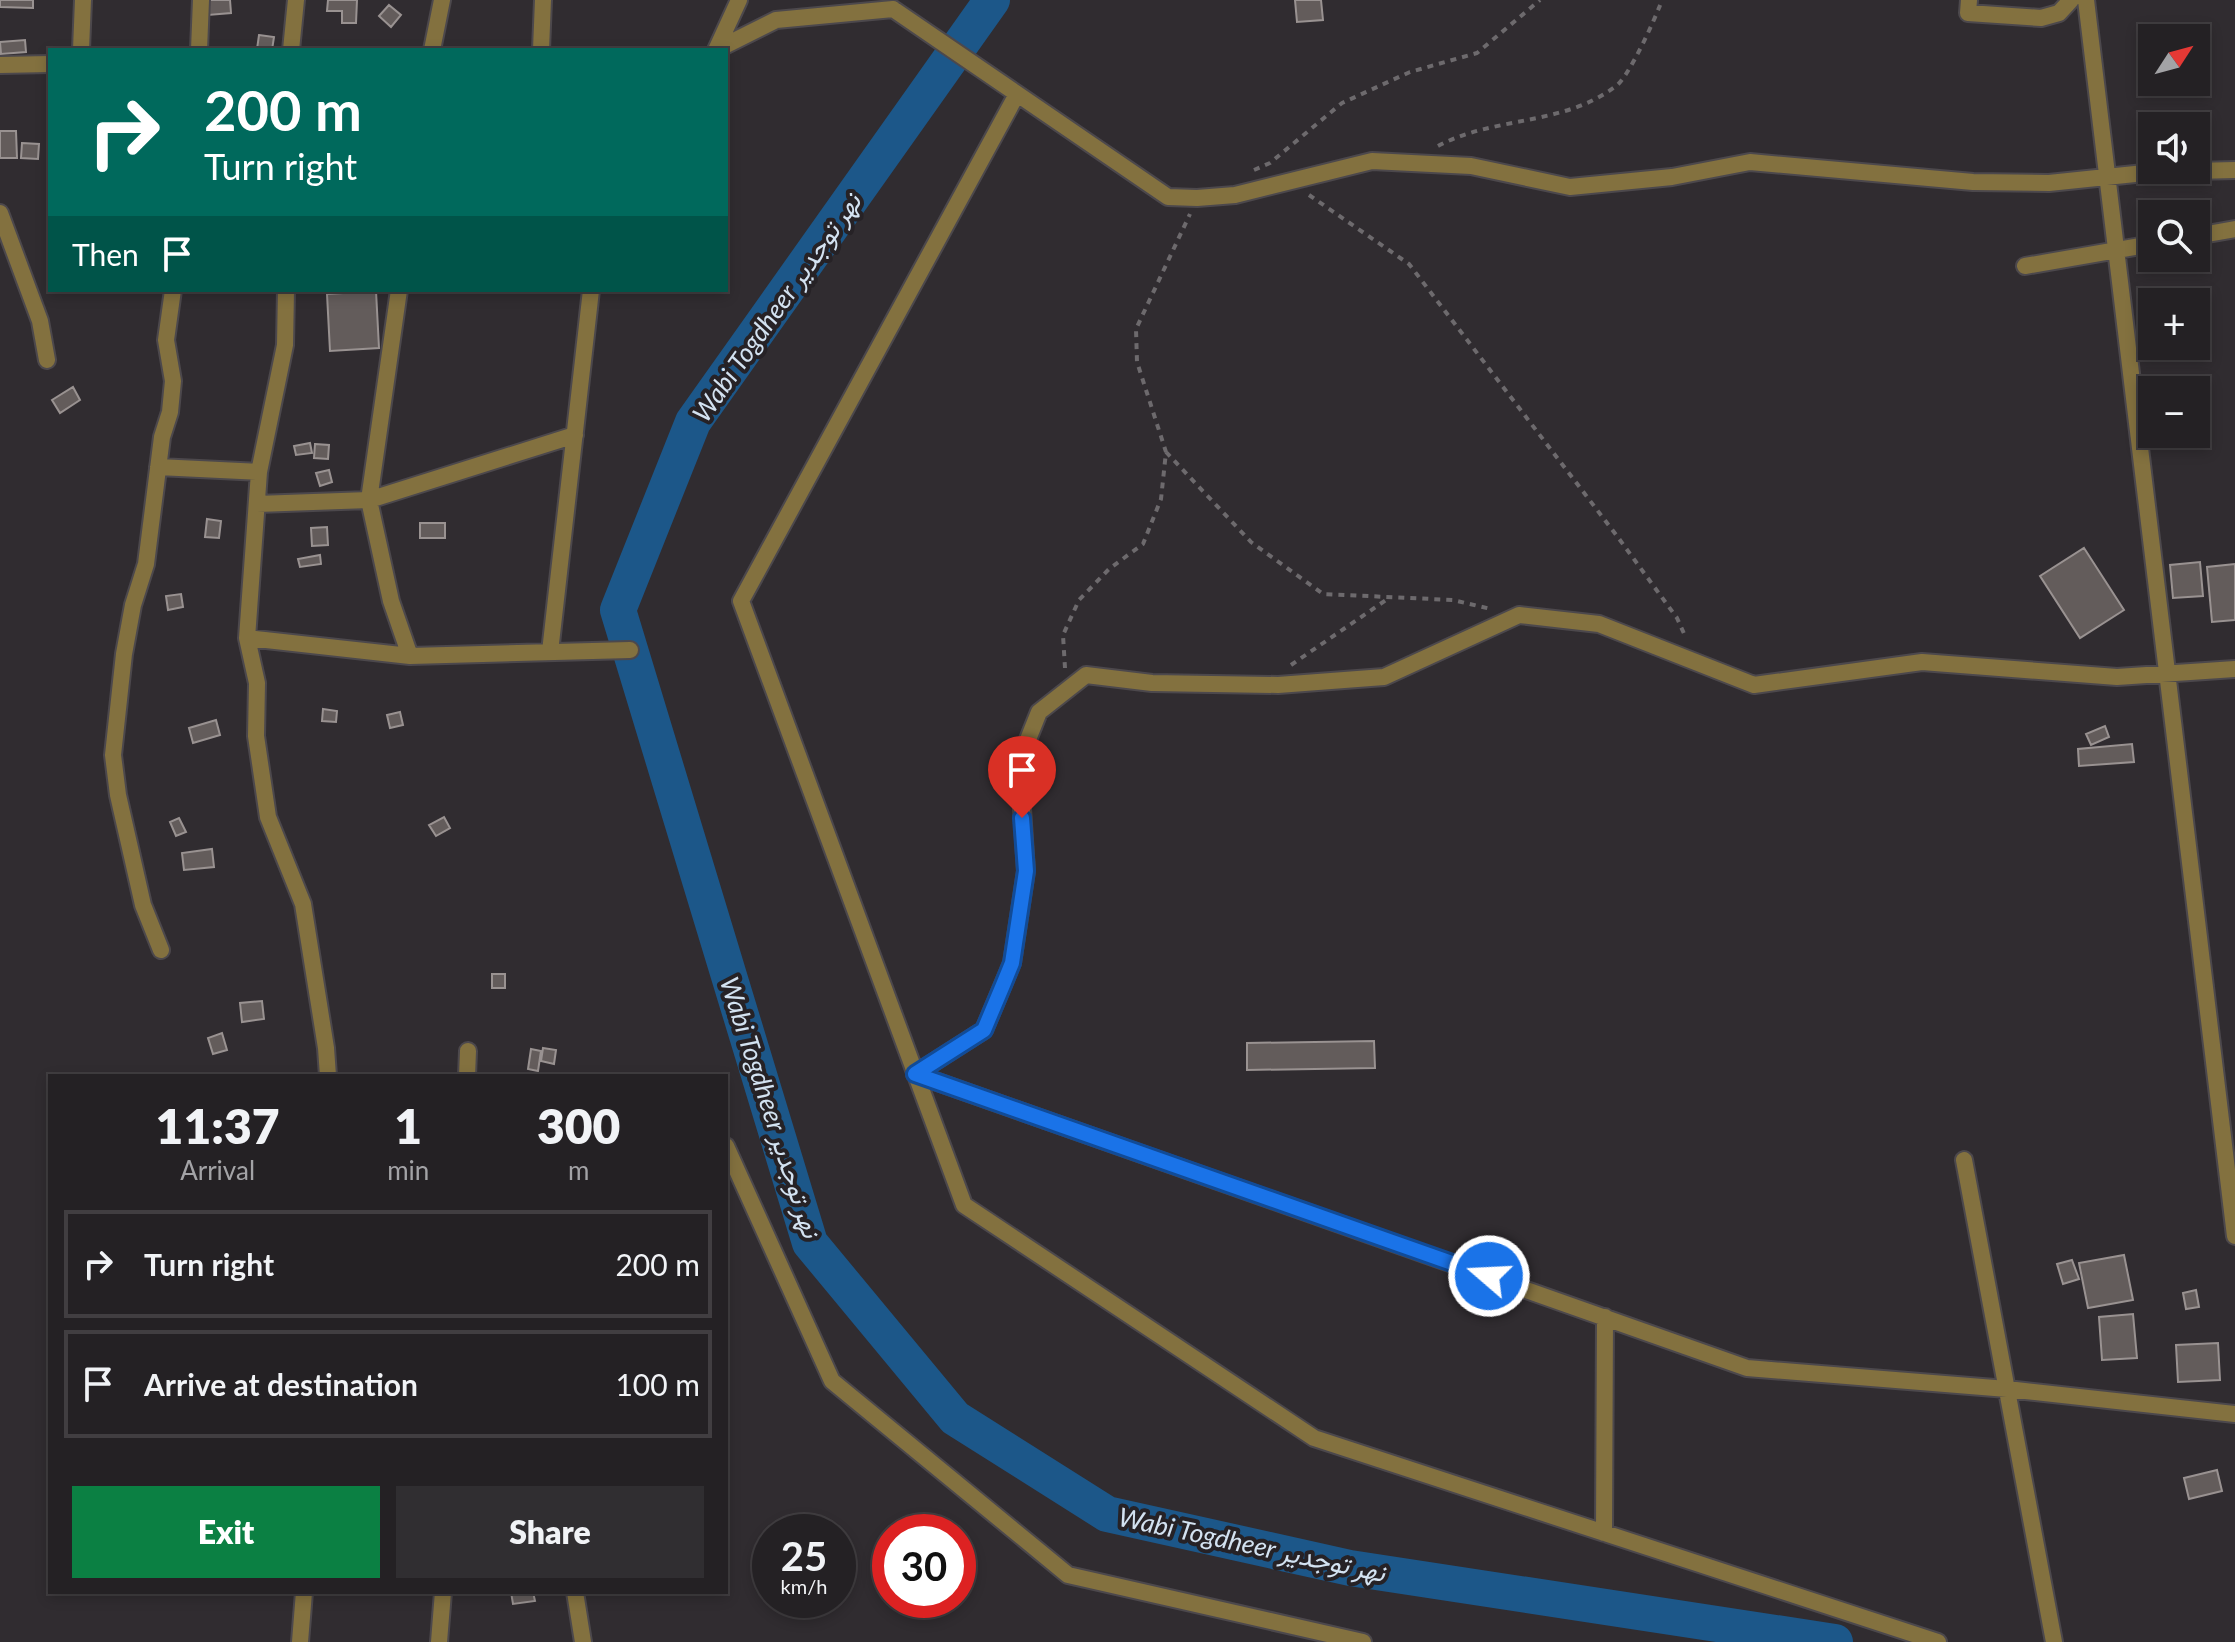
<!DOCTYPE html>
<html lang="en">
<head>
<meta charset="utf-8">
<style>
	body { margin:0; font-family:Lato,Vazirmatn,sans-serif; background:#302e31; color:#f1f3f6; height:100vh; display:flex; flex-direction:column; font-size:30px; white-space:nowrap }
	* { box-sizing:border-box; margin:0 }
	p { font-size:26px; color:#a3a3a6 }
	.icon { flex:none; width:44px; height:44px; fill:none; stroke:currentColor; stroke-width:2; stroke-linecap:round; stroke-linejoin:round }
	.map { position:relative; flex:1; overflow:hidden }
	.details { position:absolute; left:48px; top:1074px; width:680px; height:520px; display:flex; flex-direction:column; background:#242124; border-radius:0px; box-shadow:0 4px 12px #0003,0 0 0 2px #413e41 }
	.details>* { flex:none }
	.banner { position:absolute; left:48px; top:48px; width:680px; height:244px; border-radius:0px; box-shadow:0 4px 12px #0003,0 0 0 2px #413e41; background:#00695c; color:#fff; overflow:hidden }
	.needle { width:52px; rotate:54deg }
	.fabs { position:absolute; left:2138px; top:24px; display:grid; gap:16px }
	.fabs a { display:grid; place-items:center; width:72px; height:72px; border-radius:0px; background:#242124; box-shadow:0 4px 12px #0003,0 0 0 2px #413e41; font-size:40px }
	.speed { position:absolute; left:752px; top:1514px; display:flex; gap:16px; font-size:40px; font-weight:700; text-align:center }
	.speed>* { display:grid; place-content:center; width:104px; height:104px; border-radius:50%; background:#242124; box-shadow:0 4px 12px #0003,0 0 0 2px #413e41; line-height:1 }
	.speed small { font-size:20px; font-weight:400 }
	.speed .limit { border:12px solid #d22; background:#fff; color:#111 }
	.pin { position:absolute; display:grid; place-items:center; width:68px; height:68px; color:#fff; margin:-82px -34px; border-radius:50% 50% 50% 0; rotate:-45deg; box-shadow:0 0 8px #0007 }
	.pin .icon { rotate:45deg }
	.me { position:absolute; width:88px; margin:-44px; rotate:289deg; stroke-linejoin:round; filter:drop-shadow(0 0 6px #0008) }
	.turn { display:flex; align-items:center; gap:28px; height:168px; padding:0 24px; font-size:36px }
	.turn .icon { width:104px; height:104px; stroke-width:2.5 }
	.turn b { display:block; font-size:56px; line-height:68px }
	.then { display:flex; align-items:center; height:76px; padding:0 24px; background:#0003; gap:16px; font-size:30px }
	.eta { display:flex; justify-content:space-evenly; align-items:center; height:136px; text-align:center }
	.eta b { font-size:48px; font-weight:800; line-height:56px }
	.action { display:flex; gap:16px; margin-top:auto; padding:16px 24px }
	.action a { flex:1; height:92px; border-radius:0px; background:#0b8043; color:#fff; font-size:32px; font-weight:800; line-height:92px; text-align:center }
	.action a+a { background:#302e31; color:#f1f3f6 }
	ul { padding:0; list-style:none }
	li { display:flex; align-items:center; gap:24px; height:108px; margin:0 16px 12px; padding:0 8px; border:4px solid #413e41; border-radius:0px }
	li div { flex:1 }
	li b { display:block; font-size:30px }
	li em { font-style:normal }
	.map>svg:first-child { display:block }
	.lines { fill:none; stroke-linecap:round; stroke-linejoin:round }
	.river { stroke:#1c5789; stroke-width:36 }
	.building { fill:#635c5b; stroke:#999291; stroke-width:2 }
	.street-casing { stroke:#4c484c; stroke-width:20 }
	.path { stroke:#6d6a6d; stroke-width:4; stroke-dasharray:6 6; stroke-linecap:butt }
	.street { stroke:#83713f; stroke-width:16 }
	.route-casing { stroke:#114b97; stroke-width:20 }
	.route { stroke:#1a73e8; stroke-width:14 }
	.labels { text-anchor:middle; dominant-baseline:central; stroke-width:8; stroke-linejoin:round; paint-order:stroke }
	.water-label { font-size:26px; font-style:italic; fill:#d3e2f1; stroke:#262226 }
</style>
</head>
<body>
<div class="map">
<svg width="2235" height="1642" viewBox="0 0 2235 1642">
	<rect width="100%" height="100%" fill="#302c30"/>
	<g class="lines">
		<path class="river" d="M992,0L693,422L618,610L810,1243L955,1418L1107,1514L1350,1568L1835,1642"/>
	</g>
	<path class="building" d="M0,0H33V8L0,7Z
		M207,0H230L231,13L208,15Z
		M328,0H357L356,23H342V11H327Z
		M1295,0H1321L1323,20L1297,22Z
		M389,5L401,15L391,27L379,16Z
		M259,35L274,37L272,50L257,49Z
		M25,40L26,52L1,54L0,42Z
		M0,131H16L17,158H0Z
		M22,143L39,144L38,159L21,158Z
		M376,291L379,348L330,351L327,294Z
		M73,387L80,400L60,413L52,400Z
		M310,443L312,453L296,455L294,446Z
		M315,444L329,445L328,459L314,458Z
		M329,470L332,482L320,486L316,473Z
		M207,519L221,521L219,538L205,537Z
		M420,523H445V538H420Z
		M327,527L328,545L312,546L311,528Z
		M2084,548L2124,610L2080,638L2040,576Z
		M320,555L321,564L300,567L298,559Z
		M2200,562L2203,596L2173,598L2170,565Z
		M2235,564V620L2212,622L2207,567Z
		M181,594L183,607L168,610L166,596Z
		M323,709L337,711L336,722L322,721Z
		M400,712L403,725L390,728L387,715Z
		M216,720L220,735L193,743L189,728Z
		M2105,726L2109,737L2091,745L2086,734Z
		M2132,744L2134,762L2079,766L2078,749Z
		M444,817L450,828L436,836L429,825Z
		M179,818L186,832L176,836L170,822Z
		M212,849L214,867L184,870L182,853Z
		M492,974H505V988H492Z
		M262,1001L264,1019L242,1022L240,1003Z
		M222,1033L227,1050L213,1054L208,1038Z
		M1374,1041L1375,1068L1247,1070V1043Z
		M543,1048L556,1050L554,1064L541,1061Z
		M531,1049L541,1051L538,1071L528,1069Z
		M2124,1255L2133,1300L2088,1308L2079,1263Z
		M2072,1260L2079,1279L2063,1284L2057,1264Z
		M2196,1290L2199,1307L2186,1309L2183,1293Z
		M2133,1314L2137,1358L2102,1360L2099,1317Z
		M2218,1343L2220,1380L2178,1382L2176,1345Z
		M2217,1470L2222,1491L2189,1499L2184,1478Z
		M511,1592H533L535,1601L513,1604Z"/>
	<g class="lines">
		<g class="street-casing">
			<path id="street" d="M1969,0L1968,13L2041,18L2059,13L2071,0
				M2086,0L2235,1236
				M893,9L1168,197L1197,198L1235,195L1372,161L1471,166L1570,187L1672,177L1750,162L1973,182L2049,183L2154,172L2235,170
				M81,50L83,0
				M199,50L201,0
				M291,50L296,0
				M432,50L442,0
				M541,50L543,0
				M716,50L776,20L893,9
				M716,50L739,0
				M0,65L50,64
				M1017,94L741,601L964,1205L1314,1438L1938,1642
				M0,213L40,321L47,360
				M2196,236L2235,229
				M2025,266L2152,244
				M286,290L285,345L259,472L247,638L257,683L256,736L268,817L303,904L326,1048L328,1076
				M399,290L369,500L391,601L410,656
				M158,467L259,472
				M257,504L369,500L575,435
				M247,638L410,656L630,650
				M550,652L591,290
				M161,950L143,905L118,795L113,755L124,654L133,605L146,564L162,437L170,412L173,381L166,340L173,290
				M915,1074L984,1030L1012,963L1026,871L1019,762L1039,712L1086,675L1152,683L1278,685L1384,677L1519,615L1599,624L1754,685L1922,662L2117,677L2235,669
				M915,1074L1747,1368L2007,1389L2235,1414
				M467,1076L468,1051
				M726,1146L832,1381L1068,1575L1363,1642
				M1964,1160L2054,1642
				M1604,1533L1605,1317
				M575,1592L583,1642
				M300,1642L304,1592
				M439,1642L443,1592"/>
		</g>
		<path class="path" d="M1438,146C1494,116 1564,126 1616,86C1629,77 1656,17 1662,0
			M1254,170L1270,163L1342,103L1410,72L1477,53L1540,0
			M1309,195L1409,264L1617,536L1677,618L1686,638
			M1166,452L1251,542L1323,594L1453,600L1491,609
			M1291,665L1386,600
			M1065,668L1063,635L1079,600L1109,569L1143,544L1161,499L1166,452L1137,362L1136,329L1190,214"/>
		<use href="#street" class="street"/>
	</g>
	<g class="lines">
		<g class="route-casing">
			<path id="route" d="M1022,818L1026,871L1012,963L1003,985L984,1030L915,1074L1489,1276"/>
		</g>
		<use href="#route" class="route"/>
	</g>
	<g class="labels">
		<g class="water-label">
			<text transform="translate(776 307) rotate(-55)">Wabi Togdheer نهر توجدير</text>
			<text transform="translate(771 1107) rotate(72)">Wabi Togdheer نهر توجدير</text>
			<text transform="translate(1252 1544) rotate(12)">Wabi Togdheer نهر توجدير</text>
		</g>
	</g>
</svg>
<div class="fabs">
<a><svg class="needle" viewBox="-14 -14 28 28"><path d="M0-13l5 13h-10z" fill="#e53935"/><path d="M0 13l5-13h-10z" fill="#a3a3a6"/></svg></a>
<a><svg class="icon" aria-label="sound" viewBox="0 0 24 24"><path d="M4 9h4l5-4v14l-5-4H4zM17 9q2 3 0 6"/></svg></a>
<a><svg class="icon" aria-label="search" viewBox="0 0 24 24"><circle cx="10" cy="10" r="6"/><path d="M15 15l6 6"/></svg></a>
<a>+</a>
<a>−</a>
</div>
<div class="speed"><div>25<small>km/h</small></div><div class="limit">30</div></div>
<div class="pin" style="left:1022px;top:818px;background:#d93025"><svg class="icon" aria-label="arrive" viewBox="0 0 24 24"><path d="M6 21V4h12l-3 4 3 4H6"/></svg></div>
<svg class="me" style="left:1489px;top:1276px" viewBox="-20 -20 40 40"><circle r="17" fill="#1a73e8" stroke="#fff" stroke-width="3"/><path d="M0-11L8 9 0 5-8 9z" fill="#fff"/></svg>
<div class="banner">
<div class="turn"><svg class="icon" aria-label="right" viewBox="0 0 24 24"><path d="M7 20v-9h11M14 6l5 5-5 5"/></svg><div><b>200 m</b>Turn right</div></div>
<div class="then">Then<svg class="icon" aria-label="arrive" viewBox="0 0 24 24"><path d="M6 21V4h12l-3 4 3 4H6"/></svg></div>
</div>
<section class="details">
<div class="eta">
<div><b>11:37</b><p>Arrival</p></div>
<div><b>1</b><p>min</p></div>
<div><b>300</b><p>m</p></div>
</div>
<ul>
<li><svg class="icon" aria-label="right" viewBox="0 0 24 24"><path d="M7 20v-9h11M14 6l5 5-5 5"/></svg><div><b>Turn right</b></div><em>200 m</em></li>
<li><svg class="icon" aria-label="arrive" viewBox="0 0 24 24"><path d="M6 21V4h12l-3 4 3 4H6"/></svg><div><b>Arrive at destination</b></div><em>100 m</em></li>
</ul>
<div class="action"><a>Exit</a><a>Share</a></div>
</section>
</div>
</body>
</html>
